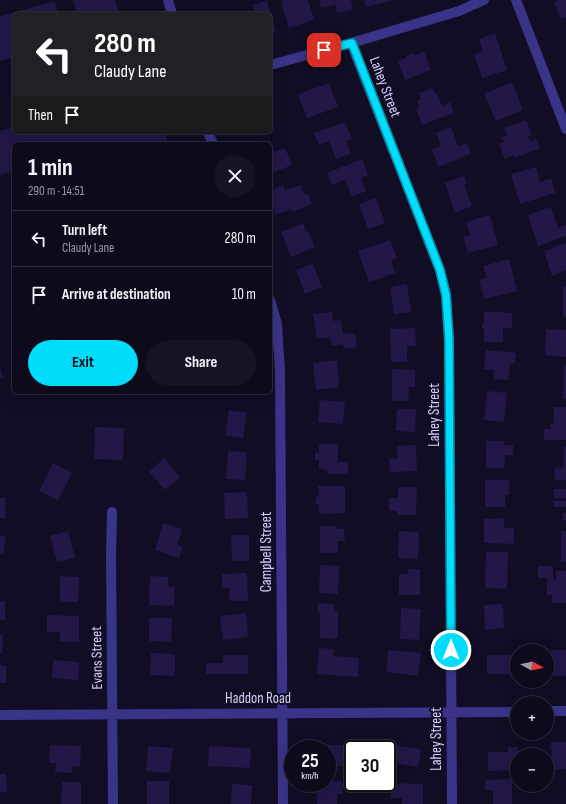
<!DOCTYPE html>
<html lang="en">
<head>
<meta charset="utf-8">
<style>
	body { margin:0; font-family:"Sofia Sans Condensed",sans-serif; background:#161325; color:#f1f3f6; height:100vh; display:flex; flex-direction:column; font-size:15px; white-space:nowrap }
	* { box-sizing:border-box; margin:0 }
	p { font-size:13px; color:#9a9aa3 }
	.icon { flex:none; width:22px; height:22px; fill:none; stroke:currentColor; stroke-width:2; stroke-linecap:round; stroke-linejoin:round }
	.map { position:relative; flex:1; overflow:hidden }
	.details { position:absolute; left:12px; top:142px; width:260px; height:252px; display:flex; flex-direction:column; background:#0d0a1c; border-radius:6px; box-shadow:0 4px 16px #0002,0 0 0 1px #2d2b3b }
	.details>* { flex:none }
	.top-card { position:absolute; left:12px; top:12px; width:260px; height:122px; border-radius:6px; box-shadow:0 4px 16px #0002,0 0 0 1px #2d2b3b; background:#202124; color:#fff; overflow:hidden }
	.needle { width:26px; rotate:98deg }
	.tools { position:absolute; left:510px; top:644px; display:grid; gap:8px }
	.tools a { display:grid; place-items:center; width:44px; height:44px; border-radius:50%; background:#0d0a1c; box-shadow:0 4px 16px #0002,0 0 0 1px #2d2b3b; font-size:20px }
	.speed { position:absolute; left:284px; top:740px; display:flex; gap:8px; font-size:20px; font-weight:700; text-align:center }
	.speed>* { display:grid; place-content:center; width:52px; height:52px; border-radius:50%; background:#0d0a1c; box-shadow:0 4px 16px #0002,0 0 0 1px #2d2b3b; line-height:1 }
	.speed small { font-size:10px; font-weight:400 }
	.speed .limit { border:2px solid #111; border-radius:6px; background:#fff; color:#111 }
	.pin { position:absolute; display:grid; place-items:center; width:34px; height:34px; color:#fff; margin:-17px; border-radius:8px; box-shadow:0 2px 6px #0006 }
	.me { position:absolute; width:44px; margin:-22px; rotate:0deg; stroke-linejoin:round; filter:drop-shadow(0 0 3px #0008) }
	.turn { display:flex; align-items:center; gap:14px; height:84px; padding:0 16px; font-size:18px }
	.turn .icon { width:52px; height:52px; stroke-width:2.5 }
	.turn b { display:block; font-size:28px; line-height:34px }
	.then { display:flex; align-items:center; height:38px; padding:0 16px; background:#0003; gap:8px; font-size:15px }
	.round { display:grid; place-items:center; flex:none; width:42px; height:42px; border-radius:21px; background:#161325 }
	.summary { display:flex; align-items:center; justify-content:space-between; height:68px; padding:0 16px }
	h1 { font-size:24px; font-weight:700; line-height:30px }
	.button { display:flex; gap:8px; margin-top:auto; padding:8px 16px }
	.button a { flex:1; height:46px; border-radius:24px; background:#00dcfb; color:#111; font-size:16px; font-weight:700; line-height:46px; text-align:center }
	.button a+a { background:#161325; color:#f1f3f6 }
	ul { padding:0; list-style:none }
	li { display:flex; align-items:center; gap:12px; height:56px; padding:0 16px; border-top:1px solid #2d2b3b }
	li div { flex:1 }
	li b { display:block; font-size:15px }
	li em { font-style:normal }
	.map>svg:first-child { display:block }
	.building { fill:#221747 }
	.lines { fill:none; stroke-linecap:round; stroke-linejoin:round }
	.minor { stroke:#393487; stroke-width:10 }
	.route-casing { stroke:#008fa3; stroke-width:10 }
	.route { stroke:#00dcfb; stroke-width:7 }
	.labels { text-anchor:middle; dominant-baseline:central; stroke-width:4; stroke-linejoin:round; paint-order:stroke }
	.street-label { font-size:15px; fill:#d7d0ff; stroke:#110d25 }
</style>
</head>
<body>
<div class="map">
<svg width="566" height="804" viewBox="0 0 566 804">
	<rect width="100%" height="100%" fill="#110d25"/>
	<path class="building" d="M73,0H115L119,14H77Z
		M283,0H308L314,20L289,28L281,1Z
		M319,0H351L353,10L337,13L336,5L321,8Z
		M364,0H391V1L366,7Z
		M559,0H566V17L561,19L554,2Z
		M55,1L58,14H14V57L0,61V16Z
		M267,1L276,32L270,33V14H245L254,11L252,5Z
		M495,33L507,70L482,78L474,54L483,51L479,39Z
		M424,51L431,70L405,80L398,61L406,58V56L413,53L414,56Z
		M512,82L523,110L496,121L484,94Z
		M329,83L338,107L307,118L298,94Z
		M433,88L436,94H437L442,106L450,102L454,113L422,125L416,109L419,108L417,101L421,99L419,93Z
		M526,120L532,135L528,136L530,142L536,139L540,148L515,158L514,155L505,159L499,144L504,142L502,137L507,135L504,128Z
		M345,122L352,139L346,141L351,154L336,159L329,141L319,145L314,133Z
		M14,127V132H165L168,144H14V171L0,175V131Z
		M451,127L458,146L467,143L471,154L438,167L432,149L441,146L436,133Z
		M270,140L274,152L285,148L292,165L270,174V144H260Z
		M362,159L368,175L361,178L366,191L352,197L345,180L332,185L327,173Z
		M536,167L540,182L551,178L555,193L520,204L511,174Z
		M464,176L467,183L464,184L472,206L455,213L445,183Z
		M283,185L285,190L301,185L304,195L308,194L312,204L292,212L291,209L275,215L270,202V190Z
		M376,198L385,223L368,229L359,204Z
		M551,207L558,228L566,225V236L538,246L528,215Z
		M490,215L498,245L468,253L463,236L470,235L466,222Z
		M303,223L306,232L308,231L315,247L291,257L281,232Z
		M390,240L397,258L391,260L395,273L369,282L358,251Z
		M566,243V270L552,276L544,251Z
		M509,259L517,291L484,299L479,280L487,278L483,266Z
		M313,264L322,287L305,294L296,270Z
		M407,284L411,312L394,314L390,287Z
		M563,286H566V317H563Z
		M332,312L333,321L341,320L343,334L355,333L357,347L344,349L343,344L332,346L330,337L317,339L313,314Z
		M484,312H503V313H512V328H503V342H484V328H482V323H484Z
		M415,328L416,346H407V362H391L390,329Z
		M546,329L566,330V357L545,355Z
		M486,350L516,353L515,363H510L508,380L493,379L494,370L484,369Z
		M337,360L339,387L316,390L313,363Z
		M564,365H566V399L563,398Z
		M0,366L3,377L0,378Z
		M392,369L415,370V387H409L408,401H392Z
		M487,391L507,393L504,422L484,420Z
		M320,400L345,402L343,424L318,422Z
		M554,407H566V440H544V429H551V423H554Z
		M397,409H416L415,432L396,431Z
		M229,410L247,413L243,438L225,435Z
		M95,427L124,428L123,460L94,459Z
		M486,441H505L504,445H513V455H505L504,468H486Z
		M330,442H332L331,444H338V462H348V474H327V470H326L319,469V460H315V453H319V444H330Z
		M416,445L417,471L390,472L389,459L398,458L397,446Z
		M564,447H566V480H554L555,467L563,468Z
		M228,451L247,452L245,480L226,479Z
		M164,458L180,477L165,490L149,472Z
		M53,463L72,473L58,500L39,491Z
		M485,480H510L509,495H505V507H485Z
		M318,486H345V513L324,514V513H318L319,504H316V497H319Z
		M398,487H417L416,515H397V511H389V498H398Z
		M554,489H566V498H554Z
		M247,492L248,518L225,519L224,493Z
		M5,497L6,518H0V498Z
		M554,501H566V507H554Z
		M563,513H566V520H563Z
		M504,518V528H514V544L484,543V519Z
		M163,523L182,529L177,545L183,547L179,558L155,550Z
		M320,526H337V529H344L345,541H338V553H320Z
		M68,531L75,558L57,562L50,536Z
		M399,531L419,532L418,559L398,558Z
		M561,531H566V562H561Z
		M0,535L6,536L3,554H0Z
		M231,535H249V561H232Z
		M486,552H508L507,589L485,588Z
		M320,565L339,566L338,594L319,593Z
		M538,566H553V580H556V571H566V603H552V595H547V578H538Z
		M408,569H420V595H399V574H408Z
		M247,573L248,601H230L229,588H222V574Z
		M60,576L79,577L78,602H60Z
		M150,576L168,577V586L175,587L174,606L149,605Z
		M0,601H5V620H0Z
		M318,603L334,604V611H338V638H333V639H331V638H320V613H318Z
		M503,604L504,628L485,630L484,605Z
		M401,608L421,609L419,640L400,639Z
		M246,613L248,637L223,640L220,616Z
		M47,615L79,616V642L60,641V632H47Z
		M149,618H172L171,642L149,641Z
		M0,635H3L2,654H0Z
		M319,648L334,649L333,656L359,658L358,677L317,674Z
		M388,650L421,653L418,676L386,672Z
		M551,650H566V676H551Z
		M151,653L175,654V676L150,675Z
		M223,655H248V674H206V663H223Z
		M487,655H517V669L511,670V674H487Z
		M53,660L79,662L78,680L52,678Z
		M0,665L6,666V683H0Z
		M551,742H566V769L552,770Z
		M381,744L421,749L418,767L387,762V749H380Z
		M50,745L81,746L80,766H73L72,773L55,772L56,763H49Z
		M318,745H345V766L327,767V749H318Z
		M148,746L173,748L170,773L146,771Z
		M209,746L251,748L250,768L208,766Z
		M508,747H518V752H528V755H517V770L488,771V752H508Z
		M0,774H6L7,792H0Z
		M512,779V804H493V790H485V780Z
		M147,781H169V804H147Z
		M342,781L343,794H337V804H317L316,783H327V782Z
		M62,782H81V804H61Z
		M391,783L423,784V804H402V798H391Z
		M232,784L252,785L251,804H231Z"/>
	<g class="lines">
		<path class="minor" d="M168,0L172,14
			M516,0L566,129
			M351,43L440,270L446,295L449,339L452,804
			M270,65L351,43L459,11L484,0
			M208,132L213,144
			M270,300L277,324L280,371L283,804
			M112,512L111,554L113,804
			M547,711H566
			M0,715L517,712"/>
	</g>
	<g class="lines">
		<g class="route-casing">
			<path id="route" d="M324,50L352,43L440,270L446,295L449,339L451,650"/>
		</g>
		<use href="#route" class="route"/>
	</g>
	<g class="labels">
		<g class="street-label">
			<text transform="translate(385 87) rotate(69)">Lahey Street</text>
			<text transform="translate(434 415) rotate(-90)">Lahey Street</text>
			<text transform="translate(266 552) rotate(-90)">Campbell Street</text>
			<text transform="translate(97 658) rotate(-91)">Evans Street</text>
			<text x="258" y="698">Haddon Road</text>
			<text transform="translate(436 739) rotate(-90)">Lahey Street</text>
		</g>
	</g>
</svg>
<div class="tools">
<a><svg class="needle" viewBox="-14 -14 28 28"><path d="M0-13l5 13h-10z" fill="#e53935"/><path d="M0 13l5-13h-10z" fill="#9a9aa3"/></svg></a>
<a>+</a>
<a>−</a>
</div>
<div class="speed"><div>25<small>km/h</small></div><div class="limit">30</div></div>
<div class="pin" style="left:324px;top:50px;background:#d93025"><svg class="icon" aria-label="arrive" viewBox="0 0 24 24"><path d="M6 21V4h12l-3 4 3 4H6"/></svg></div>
<svg class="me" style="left:451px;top:650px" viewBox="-20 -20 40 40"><circle r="17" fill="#00dcfb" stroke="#fff" stroke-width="3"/><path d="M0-11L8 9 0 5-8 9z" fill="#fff"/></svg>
<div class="top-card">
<div class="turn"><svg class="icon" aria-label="left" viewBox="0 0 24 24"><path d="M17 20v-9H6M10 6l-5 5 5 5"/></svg><div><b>280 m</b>Claudy Lane</div></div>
<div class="then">Then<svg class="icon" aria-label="arrive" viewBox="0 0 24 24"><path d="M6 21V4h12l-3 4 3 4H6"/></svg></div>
</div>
<section class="details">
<div class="summary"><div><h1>1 min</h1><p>290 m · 14:51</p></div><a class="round"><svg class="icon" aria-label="close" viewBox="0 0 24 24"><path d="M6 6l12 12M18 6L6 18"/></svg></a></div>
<ul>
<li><svg class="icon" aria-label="left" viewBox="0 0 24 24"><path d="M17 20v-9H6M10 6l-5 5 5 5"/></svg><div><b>Turn left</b><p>Claudy Lane</p></div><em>280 m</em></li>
<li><svg class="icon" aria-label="arrive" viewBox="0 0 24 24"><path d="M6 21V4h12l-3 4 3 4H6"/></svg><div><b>Arrive at destination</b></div><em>10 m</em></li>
</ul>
<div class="button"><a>Exit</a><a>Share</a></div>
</section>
</div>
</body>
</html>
